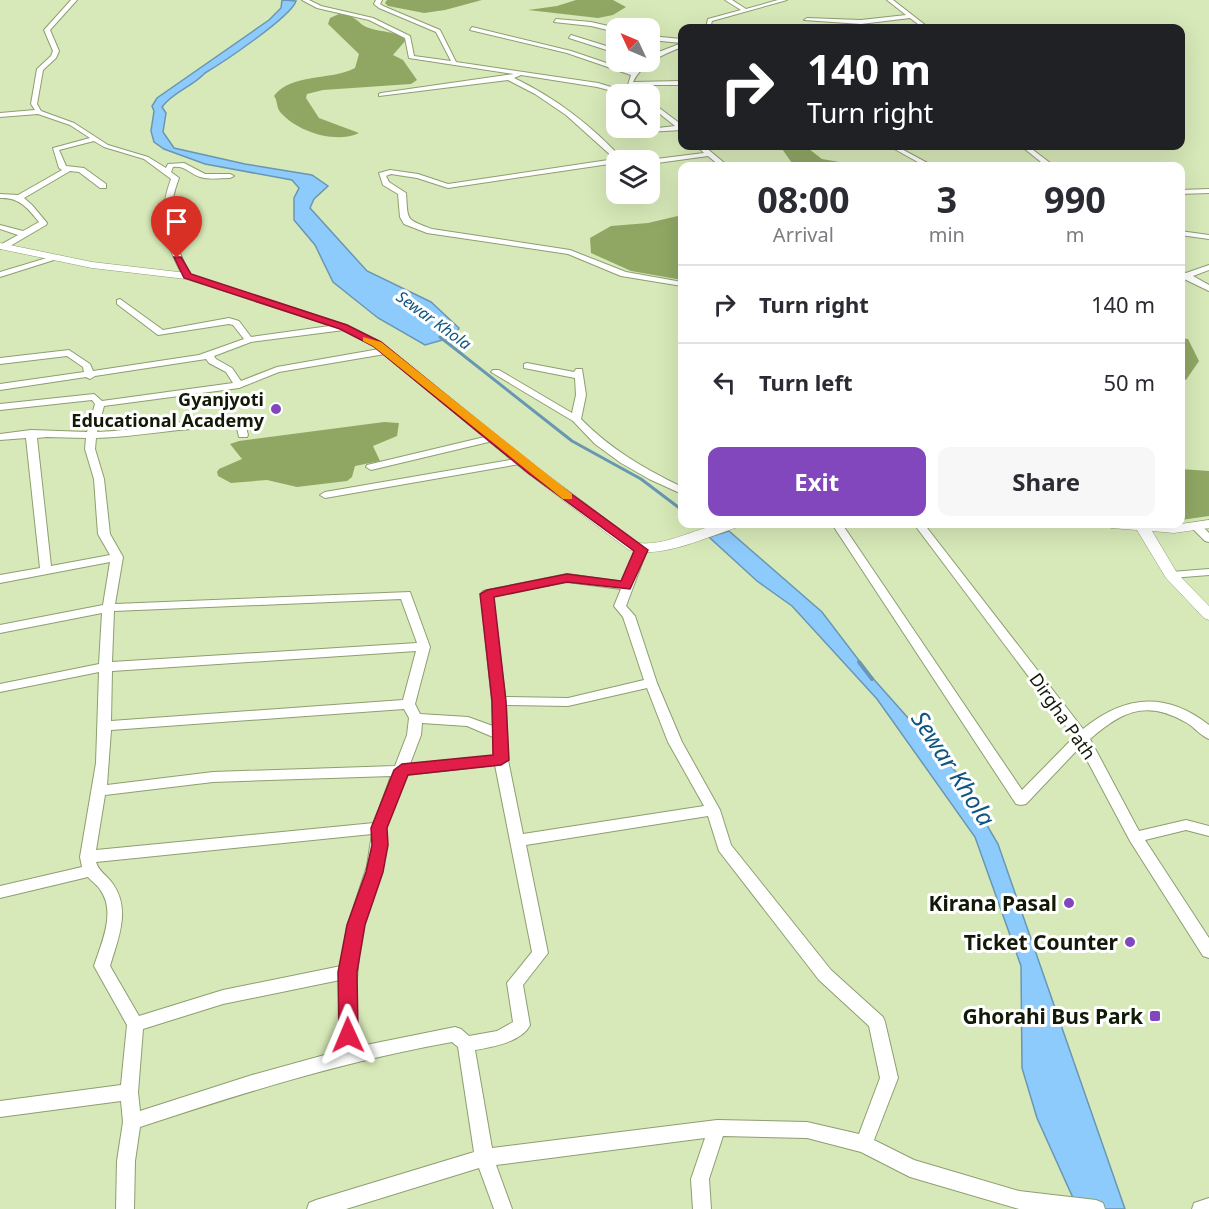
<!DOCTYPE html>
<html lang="en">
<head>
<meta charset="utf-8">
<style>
	body { margin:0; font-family:"Noto Sans",sans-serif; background:#f7f7f7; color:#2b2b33; height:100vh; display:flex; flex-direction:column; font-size:22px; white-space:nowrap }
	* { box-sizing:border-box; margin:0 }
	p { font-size:20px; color:#7c7c81 }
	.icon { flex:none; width:33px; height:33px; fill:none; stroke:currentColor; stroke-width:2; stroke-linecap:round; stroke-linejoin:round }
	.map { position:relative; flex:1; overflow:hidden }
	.panel { position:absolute; left:678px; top:162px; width:507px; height:366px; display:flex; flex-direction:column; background:#fff; border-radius:12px; box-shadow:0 6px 24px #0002 }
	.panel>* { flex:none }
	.hud { position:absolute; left:678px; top:24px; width:507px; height:126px; border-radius:12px; box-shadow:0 6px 24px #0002; background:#202124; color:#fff; overflow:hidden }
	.needle { width:39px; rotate:314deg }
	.tools { position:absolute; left:606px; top:18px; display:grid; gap:12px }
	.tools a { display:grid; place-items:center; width:54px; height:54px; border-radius:12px; background:#fff; box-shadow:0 6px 24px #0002; font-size:30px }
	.pin { position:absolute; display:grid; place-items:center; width:51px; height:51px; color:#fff; margin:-62px -26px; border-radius:50% 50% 50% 0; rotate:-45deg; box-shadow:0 0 6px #0007 }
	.pin .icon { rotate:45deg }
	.me { position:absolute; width:66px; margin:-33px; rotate:359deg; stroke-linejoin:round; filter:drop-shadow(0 0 4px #0008) }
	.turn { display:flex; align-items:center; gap:21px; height:126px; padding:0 30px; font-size:27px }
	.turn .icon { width:78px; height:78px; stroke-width:2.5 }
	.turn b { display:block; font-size:42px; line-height:51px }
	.eta { display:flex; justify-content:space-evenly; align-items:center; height:102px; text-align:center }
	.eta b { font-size:36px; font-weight:700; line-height:42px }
	.action { display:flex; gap:12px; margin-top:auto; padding:12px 30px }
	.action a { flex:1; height:69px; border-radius:12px; background:#8247bd; color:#fff; font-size:24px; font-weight:700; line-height:69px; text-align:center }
	.action a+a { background:#f7f7f7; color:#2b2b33 }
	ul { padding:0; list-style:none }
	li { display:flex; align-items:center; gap:18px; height:78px; padding:0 30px; border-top:2px solid #e1e1e2 }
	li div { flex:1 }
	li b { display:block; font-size:22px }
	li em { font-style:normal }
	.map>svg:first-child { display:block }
	.forest { fill:#90a764 }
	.water { fill:#8ecbfd; stroke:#6996b3; stroke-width:1.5 }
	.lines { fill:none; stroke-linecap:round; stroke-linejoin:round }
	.stream-far1 { stroke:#6996b3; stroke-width:3 }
	.stream { stroke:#6996b3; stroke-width:4 }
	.minor-casing { stroke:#8e9e70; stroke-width:2 }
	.tertiary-casing { stroke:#8e9e70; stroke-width:1 }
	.minor { fill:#fff; fill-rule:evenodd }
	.tertiary { fill:#fff; fill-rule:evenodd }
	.route { fill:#e11d48; stroke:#92132f; stroke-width:1.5 }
	.slow { fill:#f59e0b }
	.poi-dot { fill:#8247bd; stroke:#fff; stroke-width:2 }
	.labels { text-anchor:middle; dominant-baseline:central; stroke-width:6; stroke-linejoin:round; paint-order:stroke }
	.far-water-label { font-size:16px; font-style:italic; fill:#0f5583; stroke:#fff }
	.poi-label { font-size:18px; font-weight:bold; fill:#131907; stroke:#fff; text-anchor:end }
	.street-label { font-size:18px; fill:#131907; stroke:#fff }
	.near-poi-label { font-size:21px; font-weight:bold; fill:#131907; stroke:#fff; text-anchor:end }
	.near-water-label { font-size:24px; font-style:italic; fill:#0f5583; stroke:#fff }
</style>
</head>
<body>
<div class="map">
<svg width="1209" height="1209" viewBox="0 0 1209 1209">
	<rect width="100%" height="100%" fill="#d7e9b8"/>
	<path class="forest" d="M387,0H482L445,10L424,13L388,6L385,3Z
		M576,0H613L626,7L613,15L598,18L528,10L557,6Z
		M339,14C359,16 357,24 369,28C383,33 394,30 406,40L393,55L403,60L417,80L411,84L323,90L307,94L306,98L319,118L359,133C336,144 298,132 281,113C276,108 278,101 274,96C291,73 330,81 355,68L359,54L328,24L330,18Z
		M780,146H805L822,159L863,166H794Z
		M682,215V280L631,271L591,253L590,238L611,226L648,223Z
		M1180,338L1188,339L1199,361L1186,380L1181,378Z
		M384,422L399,423L397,436L373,446L380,461L355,466L352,477L347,481L297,487L267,480L231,483L218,476L217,472L219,469L242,459L230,444L239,441Z
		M1180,469L1209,471V516L1181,520Z"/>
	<path class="water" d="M282,0L296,1C291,17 222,63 205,73C192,87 173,92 162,107L166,113L163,132L174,148L245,164L312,175L328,186L314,199L310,208L367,271L431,302L459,328L453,337L425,345L378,318L333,282L315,245L294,220V198L299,188L292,180L205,164L164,149L154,142L151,131L154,111L152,106L157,98L269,20L281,8Z
		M729,531L822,612L870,675L956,772L998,844L1125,1209H1078L1037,1118L1022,1068L1021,966L975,837L877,699L792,606L757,581L709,537Z"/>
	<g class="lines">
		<path class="stream-far1" d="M440,337L572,441L641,479L682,510
			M700,524L709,530"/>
		<path class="stream" d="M859,662L872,679"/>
		<g class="minor-casing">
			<path id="minor" d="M71,0H77L50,30L59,51L56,58L43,70L37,104L41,111L74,123L108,145L148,157L166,168L168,164L184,163L205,174H230L234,176L230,178C220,178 210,180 200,177C190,174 185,165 173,167L171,172L179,178C164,217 172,240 191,276L190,278L183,276C164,241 157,217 171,179L144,159L104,147L94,141L59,150L66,166L84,168L106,184V188H100L79,172L70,171L24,198L32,205L47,223L46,225L5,249H0V245L18,235L0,229V225L23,231L39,222C28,208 19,197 0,198V194L18,195L62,170L59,168L53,148L90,138L70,125L38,114L0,117V113L35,110L31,104L37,69L51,56L53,51L44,30Z
				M302,0H309L321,6L373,18L410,36L414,56L451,61L436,32L379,8L374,4L376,0H382L380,4L383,6L440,30L456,62L598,83L631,93L632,94H624L597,87L521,75L514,78C554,97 594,127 623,160H616V163L448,188L417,178L391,174L386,176L389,182L406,193C408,221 405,219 432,229L570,250L626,272L682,282V286L621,276L568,254L427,233L404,224L400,217L398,194L383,185L379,173L390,170L418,174L448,184L615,159L566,115L535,94L508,80L379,96V94L381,93L514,74L409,58L405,38L369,20L317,8Z
				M725,0H732L746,9L778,0H787L712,21L710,28H706L708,19L741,10Z
				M887,0H893L929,28H923L910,18L861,24L804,20L807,18L861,20L906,15Z
				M556,19L591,22L617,28L616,32L591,26L554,22Z
				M472,27L571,51L633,72L646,62H650V58L656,53L682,43V47C664,54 642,63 633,82L682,81V85H628L631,75L567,53L470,30Z
				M571,35L616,49V53L569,38Z
				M650,36L682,39V43L650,40Z
				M650,101L682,125V130L647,132V130L649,129L675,126L650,106Z
				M697,146H704L728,166H720L708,156L650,164V160H648L704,153Z
				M889,146H896L933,166H925Z
				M1021,146H1028L1054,166H1046Z
				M1209,189V193L1180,194V190Z
				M1180,231L1209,235V239L1180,235Z
				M50,257L57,259L0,277V272Z
				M1209,265V270L1193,276L1209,285V291L1180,277V271L1186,273Z
				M120,299L163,330L229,318L239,321L251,337L344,324L348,327L344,330L251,342L214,356L216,359L232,368L241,381L277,367L385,348L390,351L385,354L279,372L239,388L104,406L97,432C144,431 199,413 245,423L248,435L247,437H239L237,428C189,425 143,437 96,438L95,449L104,479L110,534L123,557L115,604L410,592L430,647L415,704L420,714L468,717L493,726L492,701L481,594L483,591L567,574L623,582L635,550L637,548H645L647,550L626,606L635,616L657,683L682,742L720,810L731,845L831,970L883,1017L885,1022L898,1078L874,1140L914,1160L1019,1191L1096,1200L1103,1203L1105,1209H1019L910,1177L861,1152L807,1138L723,1136L709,1179L711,1209H693L691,1179L705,1138L496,1165L512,1209H494L479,1168L346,1209H307L309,1203L316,1200L474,1152L458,1047L452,1042C345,1061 243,1093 140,1127L135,1161L134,1209H116L117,1161L123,1122L121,1101L0,1117V1101L121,1085L127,1025L94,966C101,944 116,913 101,891C98,885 92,882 88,877L0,898V886L82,867L80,857L96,763L99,672L0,692V684L99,664L102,613L0,633V625L103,605L110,562L0,583V575L40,568L26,438L0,440V434L31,430L87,432L95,404L92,400L0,410V404L94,394L102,401L233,383L226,372L209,363L206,359L95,376L90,379L86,377L0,390V384L84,372L83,367L67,356L0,364V358L69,350L90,364L93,371L199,355L244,339L233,325L229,324L158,335L117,304V300ZM47,437L86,438L85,449L94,479L98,534L110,555L51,566L37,438ZM567,582L621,589L614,606L623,617L644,680L568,698L505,697L493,596ZM401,599L417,643L112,662L114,611ZM416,651L403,700L111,721L112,671ZM647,688L668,742L704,806L523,834L508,760L506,705L568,706ZM404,709L409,718L407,735L395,766L213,772L107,785L111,730ZM422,723L467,726L493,737L494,756L410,764L421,735ZM495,765L532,952L507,983L513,1022L497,1031L469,1036L461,1029L455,1027L356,1047V991L360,943L366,914L382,866L386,828L406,775ZM391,776L374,823L96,850L105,795L213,782ZM708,816L719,851L819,980L869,1026L880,1078L859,1134L807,1122L717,1120L492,1148L475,1050C492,1047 522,1042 530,1025L523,985L548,953L526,845ZM372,834L367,866L347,927L341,966L223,990L139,1016L110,966C118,939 131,910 113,884C107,875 99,872 96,862ZM340,980L339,1051L252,1075L140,1111L138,1092L143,1029L223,1004Z
				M527,363L574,372L576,369H582L586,395L581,419C610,449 645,469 682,487V494L649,479L621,463L595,444L573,421L491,372L493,370H499L572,413L576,395L575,378L524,368V364Z
				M493,435L498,438L497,440L371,470L366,467L367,465Z
				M521,458L525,459L526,461L525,463L325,498L320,495L325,492Z
				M1196,523L1200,524L1209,533V542L1205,541L1190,526Z
				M832,524H842L1022,790L1074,737L914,524H924L1083,729C1124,695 1166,691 1209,725V739C1201,736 1194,727 1187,723C1147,699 1122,711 1090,739L1139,831L1186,820L1209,826V836L1186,830L1145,840L1209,938V958L1203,956L1130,841L1080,747L1026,804L1021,805L1016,804Z
				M1209,569V575L1171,578L1165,575L1171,572Z
				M1209,1198V1209H1192L1194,1203Z"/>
		</g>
		<g class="tertiary-casing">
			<path id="tertiary" d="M0,243L92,262L187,273L348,325L381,342L537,467L638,543C673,547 705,520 740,524L738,527C706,537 663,559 629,550L527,473L373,346L340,329L186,279L92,268L0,249Z
				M1209,520V528L1174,533L1152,531L1177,573L1209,606V620L1204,618L1166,578L1137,530L1111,528L1104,524L1174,525Z"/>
		</g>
		<use href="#minor" class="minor"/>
		<use href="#tertiary" class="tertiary"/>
	</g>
	<path class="route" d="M174,257H181L191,274L347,325L381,342L536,468L648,550L630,589L567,582L494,597L506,701L509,760L501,765L408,775L387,828L388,845L383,872L365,925L357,972L358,1035L355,1041L348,1044L341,1041L339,1035L338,972L347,925L366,872L372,845L371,828L394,770L402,764L493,755L492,701L480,594L487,590L567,574L621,581L634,551L528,473L373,346L340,329L184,278Z"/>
	<path class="slow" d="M363,337L381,342L572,494V499H563L373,346L363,341Z"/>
	<g class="poi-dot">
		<circle cx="276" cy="409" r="6"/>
		<circle cx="1069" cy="903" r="6"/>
		<circle cx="1130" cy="942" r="6"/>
		<rect x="1149" y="1010" width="12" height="12" rx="3"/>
	</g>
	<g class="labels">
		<g class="far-water-label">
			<text transform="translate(434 320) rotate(36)">Sewar Khola</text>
		</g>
		<g class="poi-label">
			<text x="264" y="399">Gyanjyoti<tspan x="264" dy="21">Educational Academy</tspan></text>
		</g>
		<g class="street-label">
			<text transform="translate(1063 716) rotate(55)">Dirgha Path</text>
		</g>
		<g class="near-poi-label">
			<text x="1057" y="903">Kirana Pasal</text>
			<text x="1118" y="942">Ticket Counter</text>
			<text x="1143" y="1016">Ghorahi Bus Park</text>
		</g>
		<g class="near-water-label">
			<text transform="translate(954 768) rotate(57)">Sewar Khola</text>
		</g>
	</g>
</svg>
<div class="tools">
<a><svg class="needle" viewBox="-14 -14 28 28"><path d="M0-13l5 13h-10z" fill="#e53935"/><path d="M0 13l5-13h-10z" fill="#7c7c81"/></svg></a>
<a><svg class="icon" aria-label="search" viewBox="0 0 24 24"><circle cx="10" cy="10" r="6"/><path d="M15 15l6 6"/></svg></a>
<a><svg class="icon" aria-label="layers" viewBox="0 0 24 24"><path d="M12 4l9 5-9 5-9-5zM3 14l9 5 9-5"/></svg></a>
</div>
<div class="pin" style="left:177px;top:258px;background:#d93025"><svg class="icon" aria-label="arrive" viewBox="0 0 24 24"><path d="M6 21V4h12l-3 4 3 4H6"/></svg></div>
<svg class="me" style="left:348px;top:1035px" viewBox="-20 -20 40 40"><path d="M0-17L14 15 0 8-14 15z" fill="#e11d48" stroke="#fff" stroke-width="4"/></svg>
<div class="hud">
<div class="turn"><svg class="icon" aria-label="right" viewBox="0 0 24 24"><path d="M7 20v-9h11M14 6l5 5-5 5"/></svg><div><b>140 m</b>Turn right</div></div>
</div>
<section class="panel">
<div class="eta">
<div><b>08:00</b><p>Arrival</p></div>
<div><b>3</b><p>min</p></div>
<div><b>990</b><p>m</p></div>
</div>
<ul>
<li><svg class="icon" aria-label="right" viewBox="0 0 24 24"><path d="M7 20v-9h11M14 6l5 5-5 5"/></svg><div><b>Turn right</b></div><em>140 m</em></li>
<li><svg class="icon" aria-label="left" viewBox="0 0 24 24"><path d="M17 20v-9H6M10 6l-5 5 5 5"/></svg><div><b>Turn left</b></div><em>50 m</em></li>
</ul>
<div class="action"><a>Exit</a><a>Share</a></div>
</section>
</div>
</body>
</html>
